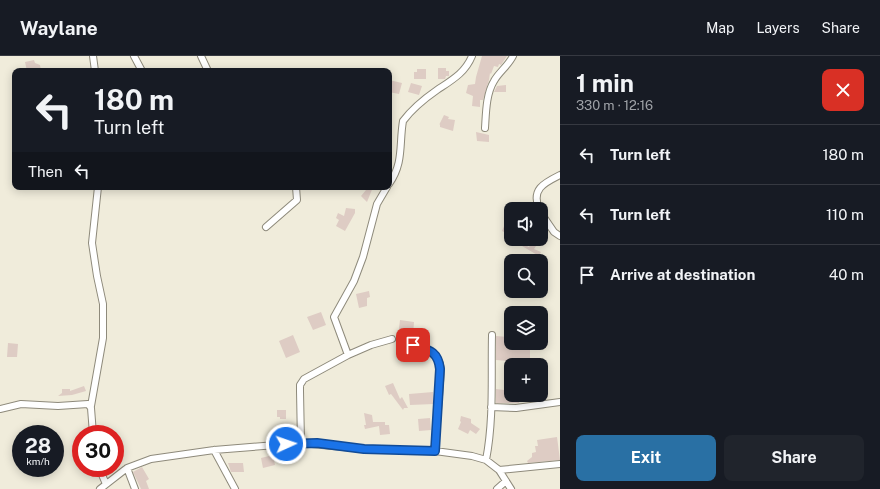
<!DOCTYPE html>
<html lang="en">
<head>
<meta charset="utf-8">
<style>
	body { margin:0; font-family:"Public Sans",sans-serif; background:#20242c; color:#f1f3f6; height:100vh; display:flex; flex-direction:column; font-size:15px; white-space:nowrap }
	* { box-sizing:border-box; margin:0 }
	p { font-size:13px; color:#9ea1a6 }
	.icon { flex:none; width:22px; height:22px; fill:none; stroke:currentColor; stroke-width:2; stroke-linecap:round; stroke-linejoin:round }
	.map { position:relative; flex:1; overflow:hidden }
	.drawer { display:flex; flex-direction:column; background:#171b24; width:320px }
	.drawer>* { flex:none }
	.banner { position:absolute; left:12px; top:12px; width:380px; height:122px; border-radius:8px; box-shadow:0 2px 10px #0003; background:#171b24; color:#f1f3f6; overflow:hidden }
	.controls { position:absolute; left:504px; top:146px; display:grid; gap:8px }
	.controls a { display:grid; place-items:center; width:44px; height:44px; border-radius:8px; background:#171b24; box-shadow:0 2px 10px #0003; font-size:20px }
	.speed { position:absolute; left:12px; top:369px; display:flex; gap:8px; font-size:20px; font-weight:700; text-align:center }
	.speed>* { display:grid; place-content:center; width:52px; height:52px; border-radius:50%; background:#171b24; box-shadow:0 2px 10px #0003; line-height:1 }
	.speed small { font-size:10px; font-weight:400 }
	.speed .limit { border:6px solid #d22; background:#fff; color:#111 }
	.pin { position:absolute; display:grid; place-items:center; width:34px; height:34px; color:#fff; margin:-17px; border-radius:8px; box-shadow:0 2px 6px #0006 }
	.me { position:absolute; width:44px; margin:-22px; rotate:87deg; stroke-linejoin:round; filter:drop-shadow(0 0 3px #0008) }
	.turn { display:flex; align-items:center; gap:14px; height:84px; padding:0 16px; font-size:18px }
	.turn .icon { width:52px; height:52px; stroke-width:2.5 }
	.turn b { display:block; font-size:28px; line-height:34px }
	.then { display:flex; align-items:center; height:38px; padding:0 16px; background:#0003; gap:8px; font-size:15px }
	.round { display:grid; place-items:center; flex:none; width:42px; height:42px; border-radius:8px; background:#20242c }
	.overview { display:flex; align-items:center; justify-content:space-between; height:68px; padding:0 16px }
	h1 { font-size:24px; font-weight:700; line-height:30px }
	.cta { display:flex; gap:8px; margin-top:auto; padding:8px 16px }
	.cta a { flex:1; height:46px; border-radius:8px; background:#2970a4; color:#fff; font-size:16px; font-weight:700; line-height:46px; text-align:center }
	.cta a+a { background:#20242c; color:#f1f3f6 }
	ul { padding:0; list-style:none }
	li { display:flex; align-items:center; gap:12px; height:60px; padding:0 16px; border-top:1px solid #363941 }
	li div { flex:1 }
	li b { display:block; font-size:15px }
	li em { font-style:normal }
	header { display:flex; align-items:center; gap:24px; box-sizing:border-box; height:56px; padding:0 20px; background:#171b24; border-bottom:1px solid #363941 }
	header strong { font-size:19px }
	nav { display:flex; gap:22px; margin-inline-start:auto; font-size:14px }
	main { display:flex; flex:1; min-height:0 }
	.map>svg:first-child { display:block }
	.building { fill:#deccc4 }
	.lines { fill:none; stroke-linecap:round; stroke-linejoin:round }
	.street-casing { stroke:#8e8a7b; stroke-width:8 }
	.street { stroke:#fff; stroke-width:6 }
	.route-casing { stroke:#114b97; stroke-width:10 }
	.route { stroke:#1a73e8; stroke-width:7 }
</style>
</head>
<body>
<header>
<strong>Waylane</strong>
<nav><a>Map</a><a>Layers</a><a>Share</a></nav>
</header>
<main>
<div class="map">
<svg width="560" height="433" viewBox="0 0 560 433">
	<rect width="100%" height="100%" fill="#f0ecdb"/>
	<path class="building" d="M482,0H507L501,9L499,8L498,11L494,10L491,18L490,17L489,24L483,44H480V51L472,50L473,40L466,37L468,29L475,28L476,21Z
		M34,4L35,7L40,9L41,15H27L25,6Z
		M438,12H446V15H449V20H446L445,23H438Z
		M417,13H426V23H414V16H417Z
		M389,24L402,27L399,38L389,36Z
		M411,27L422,30L419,39L408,36Z
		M506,29V36H494L497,30Z
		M444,59L449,61L448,63L455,64L453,75L440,71V68L439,69Z
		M476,76L489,79V86L477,85Z
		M359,131H373L367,146L361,140L366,134Z
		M346,152L355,153V157L345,175L336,170L339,164L336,162L338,157L344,160Z
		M510,156L511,171L508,178L502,175Z
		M531,187L536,190L534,193L541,196L539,200L522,190L523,188L529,191Z
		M369,235L370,241L367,242V250L359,252L356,238Z
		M321,256L326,269L313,274L307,261Z
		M400,264L414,266L413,279H408L407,287L396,286V280H398Z
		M293,279L300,296L286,302L279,285Z
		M496,280L508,281L507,285H511V287H525V292H530V305H519V306L496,304Z
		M8,287L18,288L17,301H7Z
		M393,327L400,343L402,341L408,352H404L403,354L391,338L389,339L385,330Z
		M84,330L86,335L72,339L58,340L62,337V333H70V335Z
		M496,333L511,335V339H520L519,347H496Z
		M433,336L434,348L410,349L409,338Z
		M277,354H286V363H280V361H277Z
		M364,357L372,359L373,366H385V369H389L390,378L380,379L379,370L365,373L364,369H366Z
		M461,360L471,363V367L480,373L476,378L470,374L468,378L458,373L461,366L460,365Z
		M430,362L431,374L419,375L418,363Z
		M557,381L560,404L528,407L527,405L532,401V397L536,396L535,390H538L537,384Z
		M273,399L275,409L263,412L261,402Z
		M228,407H243L244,416H231Z
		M142,411L149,423L146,425L149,433H141L133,416Z"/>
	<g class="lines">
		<g class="street-casing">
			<path id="street" d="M93,0L95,15
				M134,0L142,15
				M201,0L208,15
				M485,72C486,57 486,38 494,25C499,16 508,10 513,0
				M389,128C404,107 399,88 403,65C412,53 424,43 437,34C452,24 465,17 472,0
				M539,153C531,133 544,127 560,119
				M541,157L554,176L560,180
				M266,171L297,144L296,131
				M413,289C429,294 438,295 441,313L435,395
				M348,299L334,261L354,225L363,201L377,148L387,131
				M91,350L103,282V248L97,220L92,187L98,131
				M491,351L516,352L560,346
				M0,353L21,348L58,350L88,348L91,352L93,378
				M301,387L300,335V329L304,323L348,299L371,289L392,283
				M214,394L235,433
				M486,404C494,363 491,321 492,279
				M99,412L106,428
				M127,412L135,433
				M499,414L560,408
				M100,433L127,412L151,403L214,394L301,387L364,393L435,395L472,400L486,404L499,414L511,433
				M497,433L506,425"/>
		</g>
		<use href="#street" class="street"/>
	</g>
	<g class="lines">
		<g class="route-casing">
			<path id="route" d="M286,388L317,387L364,393L435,395L440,313C438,295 429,294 413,289"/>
		</g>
		<use href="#route" class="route"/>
	</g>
</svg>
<div class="controls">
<a><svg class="icon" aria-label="sound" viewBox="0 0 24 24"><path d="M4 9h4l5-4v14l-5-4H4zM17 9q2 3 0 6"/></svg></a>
<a><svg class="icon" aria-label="search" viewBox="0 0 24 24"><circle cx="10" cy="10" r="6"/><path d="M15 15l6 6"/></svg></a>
<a><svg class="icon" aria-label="layers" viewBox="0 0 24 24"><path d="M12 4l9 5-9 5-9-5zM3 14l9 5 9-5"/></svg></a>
<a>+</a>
</div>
<div class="speed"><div>28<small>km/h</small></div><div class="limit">30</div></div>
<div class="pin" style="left:413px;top:289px;background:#d93025"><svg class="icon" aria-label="arrive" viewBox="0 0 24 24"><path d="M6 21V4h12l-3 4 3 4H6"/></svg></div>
<svg class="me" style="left:286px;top:388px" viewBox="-20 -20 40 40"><circle r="17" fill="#1a73e8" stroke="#fff" stroke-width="3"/><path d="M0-11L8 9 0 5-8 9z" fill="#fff"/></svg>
<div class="banner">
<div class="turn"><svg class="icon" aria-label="left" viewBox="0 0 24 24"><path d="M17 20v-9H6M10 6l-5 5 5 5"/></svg><div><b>180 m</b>Turn left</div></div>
<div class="then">Then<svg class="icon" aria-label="left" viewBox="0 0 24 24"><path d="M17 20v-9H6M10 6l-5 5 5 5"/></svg></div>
</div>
</div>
<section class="drawer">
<div class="overview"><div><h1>1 min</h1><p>330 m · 12:16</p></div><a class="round" style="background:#d93025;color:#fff"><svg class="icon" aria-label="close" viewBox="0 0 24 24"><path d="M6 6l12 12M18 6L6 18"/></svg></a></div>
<ul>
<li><svg class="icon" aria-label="left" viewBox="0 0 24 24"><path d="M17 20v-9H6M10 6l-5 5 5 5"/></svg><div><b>Turn left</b></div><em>180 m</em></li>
<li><svg class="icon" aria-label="left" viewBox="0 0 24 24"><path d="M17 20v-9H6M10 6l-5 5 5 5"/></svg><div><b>Turn left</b></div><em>110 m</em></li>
<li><svg class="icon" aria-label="arrive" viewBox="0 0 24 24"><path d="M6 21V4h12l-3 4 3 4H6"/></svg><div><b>Arrive at destination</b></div><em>40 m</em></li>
</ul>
<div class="cta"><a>Exit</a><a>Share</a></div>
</section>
</main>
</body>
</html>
